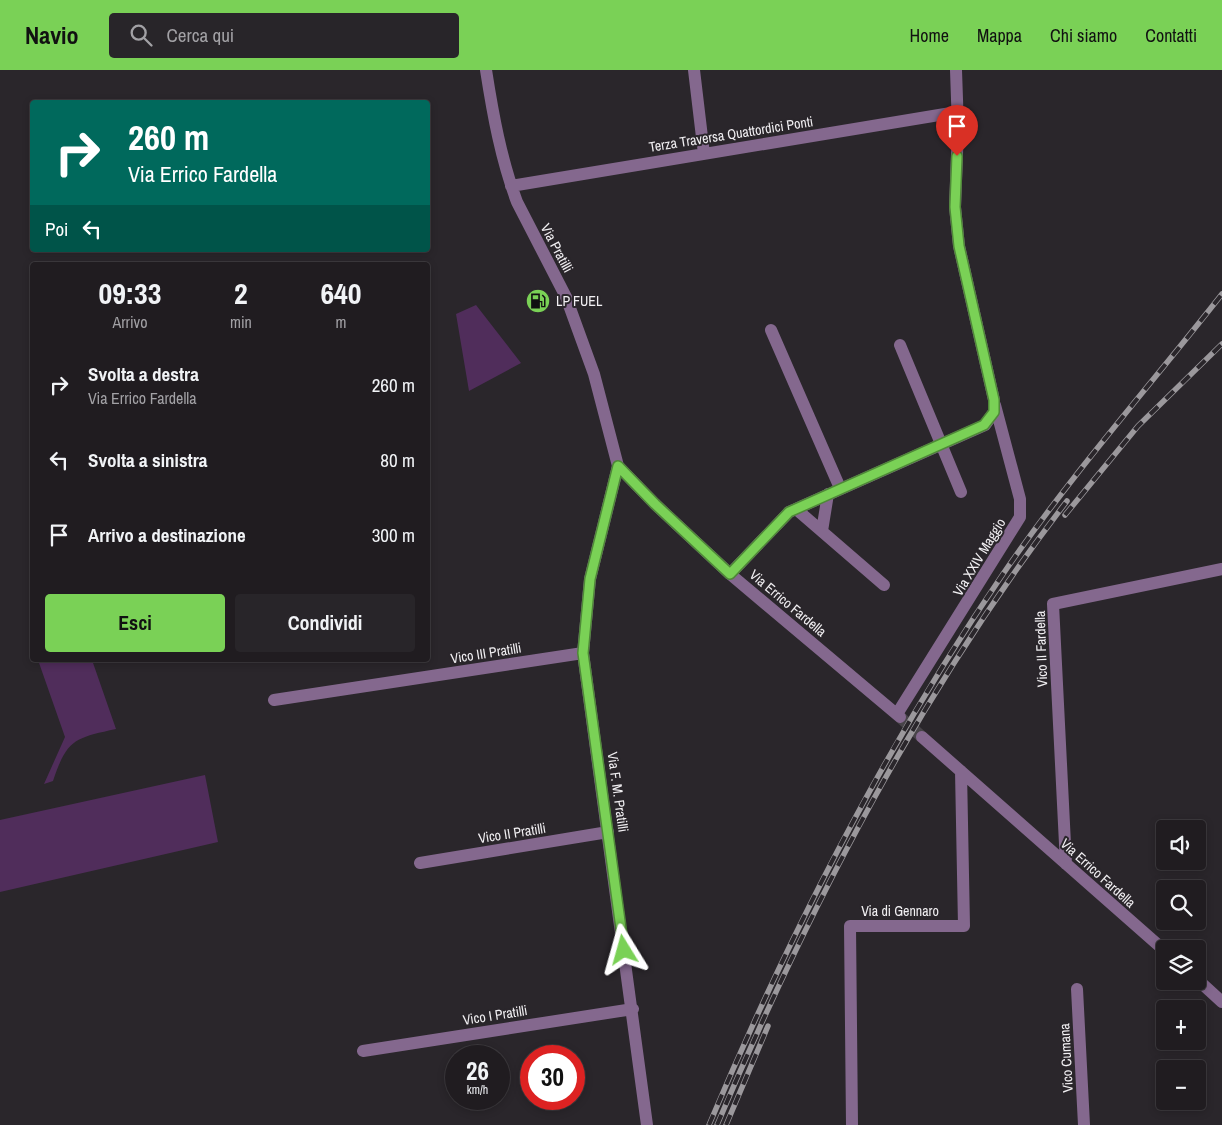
<!DOCTYPE html>
<html lang="it">
<head>
<meta charset="utf-8">
<style>
	body { margin:0; font-family:"Archivo Narrow",sans-serif; background:#282529; color:#f1f3f6; height:100vh; display:flex; flex-direction:column; font-size:19px; white-space:nowrap }
	* { box-sizing:border-box; margin:0 }
	p { font-size:16px; color:#a2a1a5 }
	.icon { flex:none; width:28px; height:28px; fill:none; stroke:currentColor; stroke-width:2; stroke-linecap:round; stroke-linejoin:round }
	.map { position:relative; flex:1; overflow:hidden }
	.sheet { position:absolute; left:30px; top:192px; width:400px; height:400px; display:flex; flex-direction:column; background:#201c20; border-radius:5px; box-shadow:0 2px 8px #0003,0 0 0 1px #3d3a3e }
	.sheet>* { flex:none }
	.top-card { position:absolute; left:30px; top:30px; width:400px; height:152px; border-radius:5px; box-shadow:0 2px 8px #0003,0 0 0 1px #3d3a3e; background:#00695c; color:#fff; overflow:hidden }
	.tools { position:absolute; left:1156px; top:750px; display:grid; gap:10px }
	.tools a { display:grid; place-items:center; width:50px; height:50px; border-radius:5px; background:#201c20; box-shadow:0 2px 8px #0003,0 0 0 1px #3d3a3e; font-size:25px }
	.speed { position:absolute; left:445px; top:975px; display:flex; gap:10px; font-size:25px; font-weight:700; text-align:center }
	.speed>* { display:grid; place-content:center; width:65px; height:65px; border-radius:50%; background:#201c20; box-shadow:0 2px 8px #0003,0 0 0 1px #3d3a3e; line-height:1 }
	.speed small { font-size:12px; font-weight:400 }
	.speed .limit { border:8px solid #d22; background:#fff; color:#111 }
	.pin { position:absolute; display:grid; place-items:center; width:42px; height:42px; color:#fff; margin:-51px -21px; border-radius:50% 50% 50% 0; rotate:-45deg; box-shadow:0 0 5px #0007 }
	.pin .icon { rotate:45deg }
	.me { position:absolute; width:55px; margin:-28px; rotate:352deg; stroke-linejoin:round; filter:drop-shadow(0 0 4px #0008) }
	.turn { display:flex; align-items:center; gap:18px; height:105px; padding:0 15px; font-size:22px }
	.turn .icon { width:65px; height:65px; stroke-width:2.5 }
	.turn b { display:block; font-size:35px; line-height:42px }
	.then { display:flex; align-items:center; height:48px; padding:0 15px; background:#0003; gap:10px; font-size:19px }
	.eta { display:flex; justify-content:space-evenly; align-items:center; height:85px; text-align:center }
	.eta b { font-size:30px; font-weight:700; line-height:35px }
	.primary-button { display:flex; gap:10px; margin-top:auto; padding:10px 15px }
	.primary-button a { flex:1; height:58px; border-radius:5px; background:#7ad156; color:#111; font-size:20px; font-weight:700; line-height:58px; text-align:center }
	.primary-button a+a { background:#282529; color:#f1f3f6 }
	ul { padding:0; list-style:none }
	li { display:flex; align-items:center; gap:15px; height:75px; padding:0 15px }
	li div { flex:1 }
	li b { display:block; font-size:19px }
	li em { font-style:normal }
	header { display:flex; align-items:center; gap:30px; box-sizing:border-box; height:70px; padding:0 25px; background:#7ad156; color:#111 }
	header strong { font-size:24px }
	nav { display:flex; gap:28px; margin-inline-start:auto; font-size:18px }
	.search { width:350px; height:45px; background:#282529; display:flex; align-items:center; gap:12px; box-sizing:border-box; padding:0 18px; border-radius:5px; color:#a2a1a5; font-size:19px }
	.map>svg:first-child { display:block }
	.green { fill:#502d5b }
	.lines { fill:none; stroke-linecap:round; stroke-linejoin:round }
	.minor-tunnel { stroke:#484449; stroke-width:12; stroke-dasharray:12 6; stroke-linecap:butt }
	.minor { stroke:#84688e; stroke-width:12 }
	.rail-casing { stroke:#9b989c; stroke-width:5.5 }
	.rail { stroke:#2a262b; stroke-width:4; stroke-dasharray:11; stroke-linecap:butt }
	.route-casing { stroke:#4f8838; stroke-width:12 }
	.route { stroke:#7ad156; stroke-width:9 }
	.labels { text-anchor:middle; dominant-baseline:central; stroke-width:4; stroke-linejoin:round; paint-order:stroke }
	.street-label { font-size:14px; fill:#f1eff2; stroke:#2a262b }
	.poi-label { font-size:14px; fill:#f1eff2; stroke:#2a262b; text-anchor:start }
</style>
</head>
<body>
<header>
<strong>Navio</strong>
<div class="search"><svg class="icon" aria-label="search" viewBox="0 0 24 24"><circle cx="10" cy="10" r="6"/><path d="M15 15l6 6"/></svg>Cerca qui</div>
<nav><a>Home</a><a>Mappa</a><a>Chi siamo</a><a>Contatti</a></nav>
</header>
<div class="map">
<svg width="1222" height="1055" viewBox="0 0 1222 1055">
	<rect width="100%" height="100%" fill="#2a262b"/>
	<path class="green" d="M476,235L521,293L469,321L456,244Z
		M38,590H92L116,659C75,668 67,669 53,711L44,714L65,667Z
		M205,705L218,772L0,822V750Z"/>
	<g class="lines">
		<path class="minor-tunnel" d="M900,647L922,667"/>
		<path class="minor" d="M486,0C493,45 501,89 517,132L566,227L594,304L618,396
			M694,0L704,84
			M511,116L957,42
			M771,260L840,418
			M900,275L961,422
			M618,396L590,509L583,583L647,1055
			M618,396L655,434L730,504L900,647
			M796,439L884,515
			M822,461L828,424
			M730,504L789,442L985,355L994,342V330L959,176L955,137L958,58L956,0
			M274,630L583,583
			M897,644L1020,447V429L995,335
			M922,667L1165,881
			M420,793L608,762
			M1066,794L1053,534L1222,499
			M1198,910L1222,932
			M1077,919L1084,1055
			M363,981L633,939
			M852,1055L850,856H964L961,701"/>
		<g class="rail-casing">
			<path id="rail" d="M1065,445L1138,356L1222,274
				M709,1055C790,863 885,676 1003,504C1070,406 1149,317 1222,224
				M717,1055C810,835 921,621 1067,431
				M726,1055L768,956"/>
		</g>
		<use href="#rail" class="rail"/>
	</g>
	<g class="lines">
		<g class="route-casing">
			<path id="route" d="M624,880L583,583L590,509L618,396L655,434L730,504L789,442L984,355L994,342V330L959,176L955,137L957,86"/>
		</g>
		<use href="#route" class="route"/>
	</g>
	<defs>
		<g id="fuel-disc" transform="scale(1.25)"><circle r="9.5" fill="#7ad156" stroke="#2a262b"/><path d="M-5.5-6h7V0h2V4h1.3V-2.5L3-4.5l.8-.8L6-3V5H2.5V1h-1V6h-7ZM-4.2-4.7v3.2H.2V-4.7Z" fill="#111"/></g>
	</defs>
	<g fill-rule="evenodd">
		<use href="#fuel-disc" x="538" y="231"/>
	</g>
	<g class="labels">
		<g class="street-label">
			<text transform="translate(731 64) rotate(-9)">Terza Traversa Quattordici Ponti</text>
			<text transform="translate(557 178) rotate(62)">Via Pratilli</text>
			<text transform="translate(979 487) rotate(-59)">Via XXIV Maggio</text>
			<text transform="translate(788 533) rotate(40)">Via Errico Fardella</text>
			<text transform="translate(1041 579) rotate(-92)">Vico II Fardella</text>
			<text transform="translate(486 583) rotate(-9)">Vico III Pratilli</text>
			<text transform="translate(618 722) rotate(82)">Via F. M. Pratilli</text>
			<text transform="translate(512 763) rotate(-9)">Vico II Pratilli</text>
			<text transform="translate(1098 803) rotate(42)">Via Errico Fardella</text>
			<text x="900" y="841">Via di Gennaro</text>
			<text transform="translate(495 945) rotate(-9)">Vico I Pratilli</text>
			<text transform="translate(1066 988) rotate(-93)">Vico Cumana</text>
		</g>
		<g class="poi-label">
			<text x="556" y="231">LP FUEL</text>
		</g>
	</g>
</svg>
<div class="tools">
<a><svg class="icon" aria-label="sound" viewBox="0 0 24 24"><path d="M4 9h4l5-4v14l-5-4H4zM17 9q2 3 0 6"/></svg></a>
<a><svg class="icon" aria-label="search" viewBox="0 0 24 24"><circle cx="10" cy="10" r="6"/><path d="M15 15l6 6"/></svg></a>
<a><svg class="icon" aria-label="layers" viewBox="0 0 24 24"><path d="M12 4l9 5-9 5-9-5zM3 14l9 5 9-5"/></svg></a>
<a>+</a>
<a>−</a>
</div>
<div class="speed"><div>26<small>km/h</small></div><div class="limit">30</div></div>
<div class="pin" style="left:957px;top:86px;background:#d93025"><svg class="icon" aria-label="arrive" viewBox="0 0 24 24"><path d="M6 21V4h12l-3 4 3 4H6"/></svg></div>
<svg class="me" style="left:624px;top:880px" viewBox="-20 -20 40 40"><path d="M0-17L14 15 0 8-14 15z" fill="#7ad156" stroke="#fff" stroke-width="4"/></svg>
<div class="top-card">
<div class="turn"><svg class="icon" aria-label="right" viewBox="0 0 24 24"><path d="M7 20v-9h11M14 6l5 5-5 5"/></svg><div><b>260 m</b>Via Errico Fardella</div></div>
<div class="then">Poi<svg class="icon" aria-label="left" viewBox="0 0 24 24"><path d="M17 20v-9H6M10 6l-5 5 5 5"/></svg></div>
</div>
<section class="sheet">
<div class="eta">
<div><b>09:33</b><p>Arrivo</p></div>
<div><b>2</b><p>min</p></div>
<div><b>640</b><p>m</p></div>
</div>
<ul>
<li><svg class="icon" aria-label="right" viewBox="0 0 24 24"><path d="M7 20v-9h11M14 6l5 5-5 5"/></svg><div><b>Svolta a destra</b><p>Via Errico Fardella</p></div><em>260 m</em></li>
<li><svg class="icon" aria-label="left" viewBox="0 0 24 24"><path d="M17 20v-9H6M10 6l-5 5 5 5"/></svg><div><b>Svolta a sinistra</b></div><em>80 m</em></li>
<li><svg class="icon" aria-label="arrive" viewBox="0 0 24 24"><path d="M6 21V4h12l-3 4 3 4H6"/></svg><div><b>Arrivo a destinazione</b></div><em>300 m</em></li>
</ul>
<div class="primary-button"><a>Esci</a><a>Condividi</a></div>
</section>
</div>
</body>
</html>
